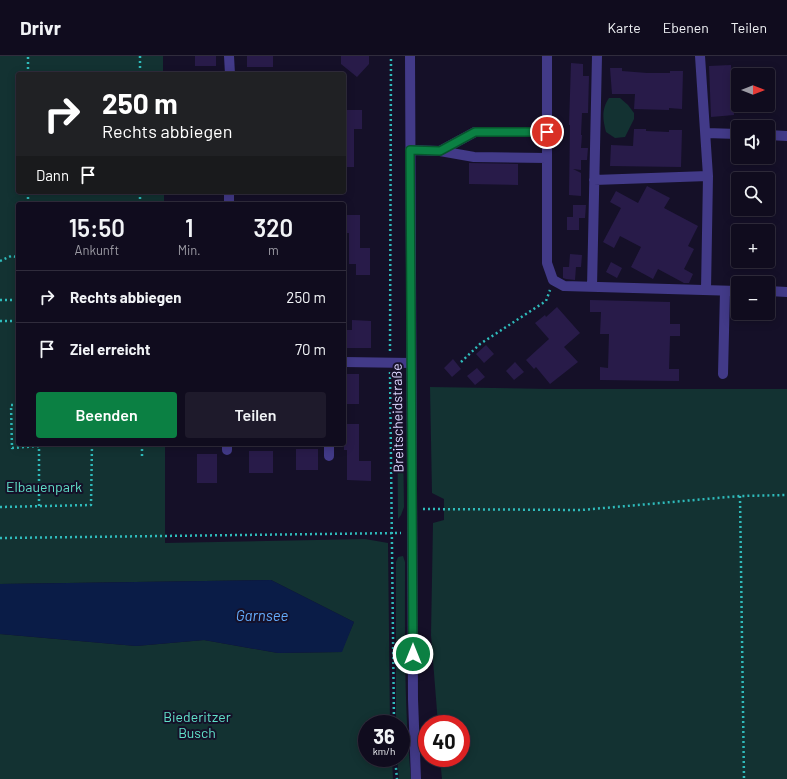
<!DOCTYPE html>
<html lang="de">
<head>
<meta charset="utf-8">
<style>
	body { margin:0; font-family:Barlow,sans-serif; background:#1e1a2b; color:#f1f3f6; height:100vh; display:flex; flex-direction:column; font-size:15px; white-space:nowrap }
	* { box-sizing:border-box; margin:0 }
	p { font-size:13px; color:#9c9ba4 }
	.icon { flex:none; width:22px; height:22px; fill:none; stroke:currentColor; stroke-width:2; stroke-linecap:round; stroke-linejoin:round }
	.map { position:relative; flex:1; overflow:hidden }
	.panel { position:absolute; left:16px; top:146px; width:330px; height:244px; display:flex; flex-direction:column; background:#100c1e; border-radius:4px; box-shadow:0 2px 10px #0003,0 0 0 1px #302c3c }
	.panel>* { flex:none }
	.top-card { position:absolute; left:16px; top:16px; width:330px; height:122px; border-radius:4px; box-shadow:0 2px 10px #0003,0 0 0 1px #302c3c; background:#202124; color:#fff; overflow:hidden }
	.needle { width:26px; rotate:90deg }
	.controls { position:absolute; left:731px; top:12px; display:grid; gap:8px }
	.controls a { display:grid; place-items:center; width:44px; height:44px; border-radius:4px; background:#100c1e; box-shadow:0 2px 10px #0003,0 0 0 1px #302c3c; font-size:20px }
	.speed { position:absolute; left:358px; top:659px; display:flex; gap:8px; font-size:20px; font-weight:700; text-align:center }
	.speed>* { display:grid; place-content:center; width:52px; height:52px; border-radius:50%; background:#100c1e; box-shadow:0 2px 10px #0003,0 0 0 1px #302c3c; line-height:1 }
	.speed small { font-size:10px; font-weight:400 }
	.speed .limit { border:6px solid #d22; background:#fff; color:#111 }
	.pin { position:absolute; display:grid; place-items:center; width:34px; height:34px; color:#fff; margin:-17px; border:2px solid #fff; border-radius:50%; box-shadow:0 1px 4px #0007 }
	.me { position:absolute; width:44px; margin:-22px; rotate:0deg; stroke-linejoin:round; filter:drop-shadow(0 0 3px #0008) }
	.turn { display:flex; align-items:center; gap:14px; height:84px; padding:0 20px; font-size:18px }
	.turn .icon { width:52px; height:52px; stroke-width:2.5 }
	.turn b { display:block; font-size:28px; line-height:34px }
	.then { display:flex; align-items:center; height:38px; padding:0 20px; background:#0003; gap:8px; font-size:15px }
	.eta { display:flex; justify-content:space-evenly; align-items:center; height:68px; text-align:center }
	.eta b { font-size:24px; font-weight:600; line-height:28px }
	.action { display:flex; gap:8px; margin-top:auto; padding:8px 20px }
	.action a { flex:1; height:46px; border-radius:4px; background:#0b8043; color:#fff; font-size:16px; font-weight:600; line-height:46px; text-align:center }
	.action a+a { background:#1e1a2b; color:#f1f3f6 }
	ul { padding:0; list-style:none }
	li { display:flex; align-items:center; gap:12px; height:52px; padding:0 20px; border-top:1px solid #302c3c }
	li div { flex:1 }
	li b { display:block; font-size:15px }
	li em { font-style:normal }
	header { display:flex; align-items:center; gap:24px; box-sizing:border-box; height:56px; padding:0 20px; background:#100c1e; border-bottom:1px solid #302c3c }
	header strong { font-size:19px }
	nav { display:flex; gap:22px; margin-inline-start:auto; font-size:14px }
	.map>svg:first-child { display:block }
	.green { fill:#133232 }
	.water { fill:#0a1c47 }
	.building { fill:#281b49 }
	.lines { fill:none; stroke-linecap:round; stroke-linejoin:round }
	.path { stroke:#2fbbbb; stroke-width:2.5; stroke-dasharray:2 3; stroke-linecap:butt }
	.minor { stroke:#423a88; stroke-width:10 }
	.route-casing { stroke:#07532c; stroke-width:10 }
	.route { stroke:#0b8043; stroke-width:7 }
	.labels { text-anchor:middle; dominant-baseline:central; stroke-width:4; stroke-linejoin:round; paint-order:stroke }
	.street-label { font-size:14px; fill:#ded7ff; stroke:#151028 }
	.park-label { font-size:14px; fill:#61e1c9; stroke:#151028 }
	.water-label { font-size:15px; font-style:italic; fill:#65aeff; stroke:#151028 }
</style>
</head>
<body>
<header>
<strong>Drivr</strong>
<nav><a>Karte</a><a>Ebenen</a><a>Teilen</a></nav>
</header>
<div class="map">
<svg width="787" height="723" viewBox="0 0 787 723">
	<rect width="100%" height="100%" fill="#151028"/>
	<path class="green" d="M0,0H163V18H18V136H164V148H18V388H165V487L365,483L388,487L390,668H367V702H392L393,723H0V578L136,590L204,584L278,597L341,596L354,566L271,524L0,528Z
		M609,42H620L628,49L634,57V63L625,81L615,82L606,76C603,64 601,54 609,42Z
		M397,313L402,317L404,451L401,459L398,463Z
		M430,331L549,333H787V723H442L440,702H461V668H438L431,579L433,467L444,464V443L432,437Z
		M403,500L405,506C405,579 404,651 411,723H399L397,702H401V668H396V506L398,501Z"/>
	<path class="water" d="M271,524L354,566L342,596L278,597L204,584L136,590L0,578V528Z"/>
	<path class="building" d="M195,0H216V10H195Z
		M247,0H273V11H247Z
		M341,0H369V8L357,21L341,8Z
		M571,7L583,8V20H589L588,57H582L581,79H582L581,92H588L587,104H581V114L573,113L581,117V140L569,139L570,69H569Z
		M731,9L734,59L711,61L709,10Z
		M610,12H622V15L647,17H670V15H683L682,53L669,52V54L634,53L635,38H612Z
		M344,54H362V73H354V111H344Z
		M634,73H646V75L669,76V74H682L681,111L610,110L611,89L633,90Z
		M469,107L518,108V129L469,128Z
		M647,130L670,142L664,152L698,170L688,190L694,193L684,213L693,218L689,227H684L658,213L653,223L631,211L641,191L620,180L614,192L603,186L621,152L610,146L616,135L638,147Z
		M573,149H586L585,162H579V174H567V161H573Z
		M344,159H360V192H370V219H356V208H349V177H344Z
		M570,198L582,199L581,211H576L575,224L566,223L563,222V211H569Z
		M611,206L622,212L617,222L606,216Z
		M590,244L670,246V268H680V280H670L669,313H679V325L600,324V311L608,312L609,278H600L601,256H590Z
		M557,251L580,277L564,291L578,306L550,328L536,311L534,313L526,304L549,283L535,267L545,259L546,261Z
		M352,264L371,265V292H344V274H352Z
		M486,289L494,298L484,307L476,298Z
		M453,303L461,313L452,321L444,312Z
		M515,306L524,316L514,324L506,315Z
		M477,312L485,321L475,329L467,320Z
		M344,318H359V348H344Z
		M344,368H359V405H371V425L347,424V394H344Z
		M296,393H318V414H296Z
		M249,395H273V417H249Z
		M197,398H217V427H197Z"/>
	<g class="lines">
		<path class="path" d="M140,0V18
			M28,18V0
			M140,136V148
			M28,148V136
			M0,205L11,200L18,201
			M0,244H18
			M0,265H18
			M390,295L391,0
			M461,306L480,288L546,245L550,234
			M390,316L394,668
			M18,349H11L12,392L39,390
			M39,388V450
			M142,388V401
			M740,440L744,723
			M0,451L91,449L92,388
			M423,453L581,454L740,440L787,439
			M0,482L401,477
			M395,702L397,723"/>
		<path class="minor" d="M229,0L230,18
			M410,0L413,643L416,723
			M547,0V207L553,224L564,230L738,235
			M700,0L708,120L706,234
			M706,77L738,78
			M768,79L787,80
			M410,94L440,95L474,101L547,102
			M440,95L475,76H547
			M594,124L708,120
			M229,148V136
			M592,231L597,0
			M768,235L787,236
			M344,306L411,307
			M723,318L725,235
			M329,388V400
			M227,394V388"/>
	</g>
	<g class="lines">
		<g class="route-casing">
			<path id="route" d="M413,598L410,94L440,95L475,76H547"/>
		</g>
		<use href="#route" class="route"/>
	</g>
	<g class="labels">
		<g class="street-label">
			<text transform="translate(397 362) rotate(-91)">Breitscheidstraße</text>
		</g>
		<g class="park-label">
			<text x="44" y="430">Elbauenpark</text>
			<text x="197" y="660">Biederitzer<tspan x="197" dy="16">Busch</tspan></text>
		</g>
		<g class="water-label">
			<text x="262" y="559">Garnsee</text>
		</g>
	</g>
</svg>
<div class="controls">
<a><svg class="needle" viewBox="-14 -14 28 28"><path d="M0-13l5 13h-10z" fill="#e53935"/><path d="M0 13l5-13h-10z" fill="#9c9ba4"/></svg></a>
<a><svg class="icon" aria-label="sound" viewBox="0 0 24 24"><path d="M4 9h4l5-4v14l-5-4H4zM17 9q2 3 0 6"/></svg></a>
<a><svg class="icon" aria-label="search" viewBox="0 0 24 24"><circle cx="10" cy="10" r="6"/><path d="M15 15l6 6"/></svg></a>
<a>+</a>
<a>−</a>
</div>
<div class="speed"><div>36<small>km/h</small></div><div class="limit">40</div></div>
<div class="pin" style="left:547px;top:76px;background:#d93025"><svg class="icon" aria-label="arrive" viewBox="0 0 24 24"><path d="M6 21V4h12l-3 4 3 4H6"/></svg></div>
<svg class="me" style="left:413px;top:598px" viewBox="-20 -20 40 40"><circle r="17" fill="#0b8043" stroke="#fff" stroke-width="3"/><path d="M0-11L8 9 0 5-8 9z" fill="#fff"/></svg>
<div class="top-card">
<div class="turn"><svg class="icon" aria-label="right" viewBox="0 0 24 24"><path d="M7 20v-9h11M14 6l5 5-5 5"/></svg><div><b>250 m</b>Rechts abbiegen</div></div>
<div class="then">Dann<svg class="icon" aria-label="arrive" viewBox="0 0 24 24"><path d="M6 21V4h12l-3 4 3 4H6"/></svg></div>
</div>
<section class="panel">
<div class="eta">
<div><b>15:50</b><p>Ankunft</p></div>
<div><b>1</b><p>Min.</p></div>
<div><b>320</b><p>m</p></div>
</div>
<ul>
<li><svg class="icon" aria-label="right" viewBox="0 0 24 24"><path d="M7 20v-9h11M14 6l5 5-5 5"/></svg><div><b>Rechts abbiegen</b></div><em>250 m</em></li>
<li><svg class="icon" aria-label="arrive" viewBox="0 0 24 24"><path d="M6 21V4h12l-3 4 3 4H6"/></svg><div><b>Ziel erreicht</b></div><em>70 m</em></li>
</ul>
<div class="action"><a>Beenden</a><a>Teilen</a></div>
</section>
</div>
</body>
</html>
